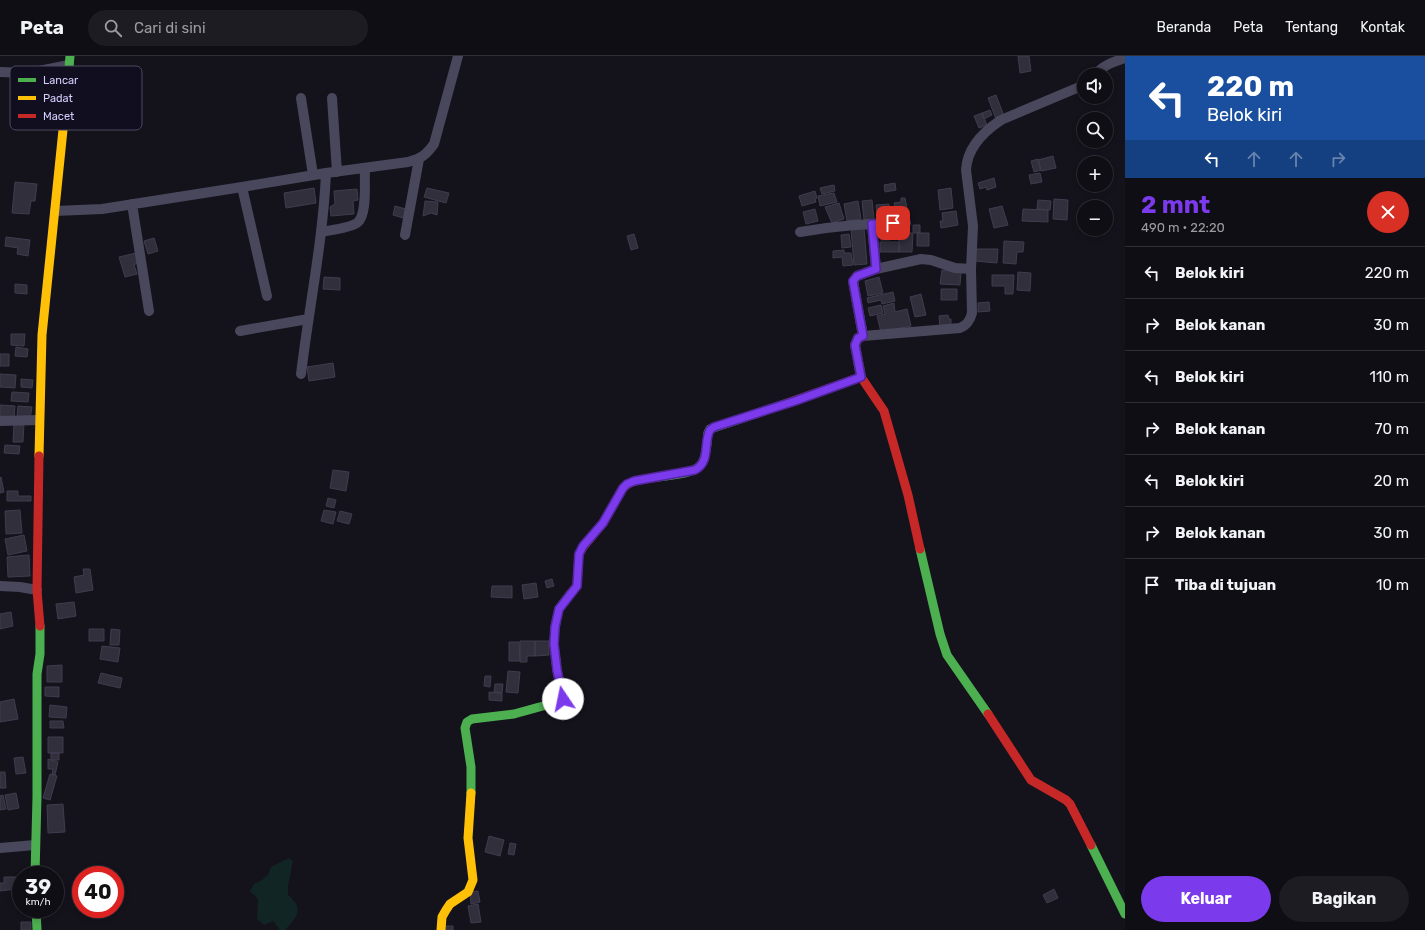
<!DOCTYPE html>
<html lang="id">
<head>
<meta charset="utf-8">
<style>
	body { margin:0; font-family:Rubik,sans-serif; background:#1d1c22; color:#f1f3f6; height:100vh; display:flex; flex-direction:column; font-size:15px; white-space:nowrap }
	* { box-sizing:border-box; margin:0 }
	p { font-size:13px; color:#9b9ca0 }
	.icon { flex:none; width:22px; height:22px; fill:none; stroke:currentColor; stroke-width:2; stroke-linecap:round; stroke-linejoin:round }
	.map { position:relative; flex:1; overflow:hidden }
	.side { display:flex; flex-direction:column; background:#0f0e14; width:300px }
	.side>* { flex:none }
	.banner { background:#1a4fa0; color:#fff; overflow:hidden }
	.controls { position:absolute; left:1077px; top:12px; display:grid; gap:8px }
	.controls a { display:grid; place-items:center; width:36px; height:36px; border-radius:50%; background:#0f0e14; box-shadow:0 2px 6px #0003,0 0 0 1px #2f2e34; font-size:20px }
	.speed { position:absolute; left:12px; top:810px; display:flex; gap:8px; font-size:20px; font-weight:700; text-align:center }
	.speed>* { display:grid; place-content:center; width:52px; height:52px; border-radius:50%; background:#0f0e14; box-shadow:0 2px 6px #0003,0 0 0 1px #2f2e34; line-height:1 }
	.speed small { font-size:10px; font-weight:400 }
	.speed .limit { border:6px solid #d22; background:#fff; color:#111 }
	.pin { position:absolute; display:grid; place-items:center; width:34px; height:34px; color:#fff; margin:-17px; border-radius:8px; box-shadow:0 2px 6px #0006 }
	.me { position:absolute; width:44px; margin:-22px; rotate:349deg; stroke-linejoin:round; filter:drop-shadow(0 0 3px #0008) }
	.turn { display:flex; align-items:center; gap:14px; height:84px; padding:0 16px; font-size:18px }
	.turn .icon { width:52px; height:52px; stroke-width:2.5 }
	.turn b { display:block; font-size:28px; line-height:34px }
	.lanes { display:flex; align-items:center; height:38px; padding:0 16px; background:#0003; justify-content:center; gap:20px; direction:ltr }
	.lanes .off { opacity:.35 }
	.round { display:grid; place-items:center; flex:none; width:42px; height:42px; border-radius:21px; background:#1d1c22 }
	.summary { display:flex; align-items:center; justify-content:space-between; height:68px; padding:0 16px }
	h1 { font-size:24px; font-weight:700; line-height:30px; color:#7c3aed }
	.cta { display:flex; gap:8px; margin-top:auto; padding:8px 16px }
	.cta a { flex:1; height:46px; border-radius:24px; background:#7c3aed; color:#fff; font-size:16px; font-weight:700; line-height:46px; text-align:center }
	.cta a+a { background:#1d1c22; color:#f1f3f6 }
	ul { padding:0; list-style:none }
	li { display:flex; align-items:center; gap:12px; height:52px; padding:0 16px; border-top:1px solid #2f2e34 }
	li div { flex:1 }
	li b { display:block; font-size:15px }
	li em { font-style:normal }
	header { display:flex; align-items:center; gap:24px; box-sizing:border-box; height:56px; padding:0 20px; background:#0f0e14; border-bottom:1px solid #2f2e34 }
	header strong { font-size:19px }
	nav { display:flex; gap:22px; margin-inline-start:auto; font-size:14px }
	.search { width:280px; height:36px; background:#1d1c22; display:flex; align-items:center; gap:10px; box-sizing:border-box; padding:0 14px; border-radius:22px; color:#9b9ca0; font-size:15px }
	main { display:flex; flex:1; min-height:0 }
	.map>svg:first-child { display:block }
	.green { fill:#112525 }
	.building { fill:#322f3d; stroke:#403c4e }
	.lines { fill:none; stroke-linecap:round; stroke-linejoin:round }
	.street { stroke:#48475c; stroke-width:10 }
	.fast { stroke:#4caf50; stroke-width:9 }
	.slow { stroke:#ffc107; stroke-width:9 }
	.jam { stroke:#c62828; stroke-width:9 }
	.route-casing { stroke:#51269a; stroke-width:10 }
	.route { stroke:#7c3aed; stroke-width:7 }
	.key { fill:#110e1f; stroke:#4c4861; stroke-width:1 }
	.key-label { font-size:11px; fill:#d4cefc }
</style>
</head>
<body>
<header>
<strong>Peta</strong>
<div class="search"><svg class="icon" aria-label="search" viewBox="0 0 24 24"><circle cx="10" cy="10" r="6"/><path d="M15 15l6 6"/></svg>Cari di sini</div>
<nav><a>Beranda</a><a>Peta</a><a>Tentang</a><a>Kontak</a></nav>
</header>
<main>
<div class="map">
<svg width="1125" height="874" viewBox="0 0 1125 874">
	<rect width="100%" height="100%" fill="#14121b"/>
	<path class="green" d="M289,802L293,805L288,830V839C305,853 297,861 285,874H280L273,865L264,869L257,863L258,843L250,835L254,828L262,824L268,819L271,811Z"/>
	<path class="building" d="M1018,0H1029L1031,15L1020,17Z
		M996,39L1004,60L996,63L988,42Z
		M990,54L992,59L984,63L982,57Z
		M982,57L987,69L979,72L974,60Z
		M1053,100L1056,112L1041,115L1038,104Z
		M1038,103L1041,114L1034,116L1031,105Z
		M1040,117L1042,126L1031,128L1029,119Z
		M994,122L996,131L987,134L986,131L980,133L978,127Z
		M15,126L37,128L35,145H31L29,158L12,157Z
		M895,127L896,134L885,136L884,129Z
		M834,129L835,135L822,138L820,132Z
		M314,132L316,147L286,152L284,137Z
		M427,132L449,137L446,147L424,141Z
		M951,132L953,152L940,154L938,134Z
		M357,133L358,144L353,145L354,158L331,160L330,151L335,148L334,135Z
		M815,135L817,142L815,143L816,146L802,150L799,140Z
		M834,137L837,146L820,150L818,140Z
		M901,142H905L907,152L895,153L894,147L901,146Z
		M1054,143L1068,144L1067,164L1053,163Z
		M872,144L874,163L864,164L862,145Z
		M1038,144L1051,145L1050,154L1037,153Z
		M425,145L438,146L437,159L431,157L423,160Z
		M858,145L861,163L847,165L844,148Z
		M839,147L844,163L832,167L825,151Z
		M889,148L891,164L878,165L876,149Z
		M395,150L406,153L403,162L393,159Z
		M1002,150L1008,169L994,172L989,153Z
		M815,153L818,165L806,168L803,156Z
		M1023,153L1048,154V166L1022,165Z
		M956,155L958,169L941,172L940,165H943L942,157Z
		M913,169H920V177H913Z
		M864,172L867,208L854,209L851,173Z
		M899,177H913L912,196H899Z
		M917,177H929V190H917Z
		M634,178L638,192L631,194L627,180Z
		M849,178L851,191L842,192L841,179Z
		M881,178H890V184H881Z
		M6,181L30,184L28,200L17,198L18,192L5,190Z
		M154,182L158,195L148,198L144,185Z
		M1004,185L1024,186L1023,196H1017L1016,208L1003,207Z
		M880,186H899V196H880Z
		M975,193H998L997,207L975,205Z
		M844,194V197H851L853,209L843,210L842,201L833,202V195Z
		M136,197L139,206L134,209L137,218L125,221L119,201Z
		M942,214L961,216L960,229L940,228Z
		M1018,216L1031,217L1030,235L1017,234Z
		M992,219H1014L1013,238H1005V230H992Z
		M324,221L340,222V234L323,233Z
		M879,221L883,237L868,240L865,225Z
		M15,228L27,229V238L15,237Z
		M941,233H957V244H941Z
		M893,236L895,245L882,248L881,244L868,247L867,242Z
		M921,238L926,259L915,261L910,241Z
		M989,246L990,255L978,256V247Z
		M894,247L895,256L907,253L911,270L881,276L877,260L885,258L883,250Z
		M881,249L883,257L870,260L868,252Z
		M948,259L949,263H951V269L940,272L939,260Z
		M11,278H25L24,290L11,289Z
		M16,291L28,293L27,301L15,300Z
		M0,298H9V310H0Z
		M333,307L335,321L309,325L307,311Z
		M0,318L16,319L15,332L0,331Z
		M21,323L33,324L32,332L21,331Z
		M12,336L29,337L28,346L11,345Z
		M0,349L15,350L14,361L0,360Z
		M18,350L32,351L30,363L17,361Z
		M14,367H24L23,386H13Z
		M5,389L20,390L19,398L4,397Z
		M333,414L349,416L346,435L330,432Z
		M1,421L4,436L0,437V422Z
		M7,435H18V440H31V445H7Z
		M328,442L336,444L334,452L326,450Z
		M20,454L22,477L6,478L5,455Z
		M324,454L336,456L333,468L321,465Z
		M340,455L352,458L349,468L337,465Z
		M24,479L27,495L8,499L5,483Z
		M29,499L30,520L8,521L7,501Z
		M83,513H90L93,534L76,537L74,521L84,519Z
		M552,523L554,530L547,532L545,525Z
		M536,527L538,541L524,543L522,529Z
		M492,530H512V542L491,541Z
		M74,546L76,560L58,563L56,548Z
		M11,556L13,570L0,573V558Z
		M89,573H104V585H89Z
		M111,573L120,574L119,589H110Z
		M520,585H535V600H527V606H520Z
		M535,585H549V599L535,600Z
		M509,586H519L520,605H509Z
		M102,590L120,592L118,606L100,603Z
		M62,609V626H47V610Z
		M508,615L520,616L518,637L506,636Z
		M101,617L122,622L120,632L98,627Z
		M485,620H491L490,631L484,630Z
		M495,628H503L502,637L494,636Z
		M45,631H59V641L45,640Z
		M489,636L502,637V645L489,644Z
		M14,643L18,663L0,666V646Z
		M50,649L67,651L66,662L49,661Z
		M50,665H63L64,672H50Z
		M48,681H63V697H48Z
		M51,697H59V704H51Z
		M23,701L26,717L16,718L14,702Z
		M48,703L58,706L55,719L52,718L53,713H48Z
		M0,716H5L6,732H0Z
		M50,718L57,720L50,744L43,742Z
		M16,737L19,752L8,754L5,739Z
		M3,739L6,753L0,754V740Z
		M63,748L65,776L48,777L47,749Z
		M489,780L504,784L500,800L485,796Z
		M510,787L516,788L514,799L508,798Z
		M4,821H16V833L0,835V827H4Z
		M1054,833L1058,842L1047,847L1043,839Z
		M478,835L480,846L471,848L470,836Z
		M478,848L481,866L471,867L468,850Z
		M21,866H31V874H21Z
		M445,870H453V874H445Z"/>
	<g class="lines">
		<path class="street" d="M0,16L29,17L69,9
			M29,17L49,30L66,47
			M1095,19C1103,9 1113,6 1125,2
			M301,42L313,119
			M332,42L337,116
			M242,131L267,240
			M132,148L149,255
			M55,155L102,153L242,131L326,117L408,106C422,102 426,99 434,88L458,0
			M872,168L876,213
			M321,176C331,174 350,172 357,167C368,159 364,125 365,112
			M800,176C834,170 870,167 906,167
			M405,179L419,103
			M240,275L308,263
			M863,280L853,225L857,220L876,213L921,203L931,204L955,212L971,213
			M301,318C309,251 323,185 326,117
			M861,321L855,289L858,282L863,280L960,272C967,269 970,265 972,257L971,213L973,170L966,114C967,92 983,76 1001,64L1084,29
			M0,365L39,364
			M0,530L20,531L37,534
			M0,792L35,789"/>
		<path class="fast" d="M64,64L70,0
			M658,421C670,419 699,418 703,405C707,397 707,386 708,377L710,373L779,350
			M920,493L940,578L947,599L988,658
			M471,737V711L465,672L467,666L472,663L514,658L561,645L563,643L557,614L554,588L555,571L559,553L571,537
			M1091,789L1125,858
			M35,819L37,741V618L40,598V570
			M36,853L37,874"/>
		<path class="slow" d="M39,400L42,279L64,64
			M441,874L442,861L446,854L450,848L468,836L473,824L468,782L471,737"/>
		<path class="jam" d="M779,350L861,321L884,355L908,439L920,493
			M39,400L37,534L40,570
			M571,537L577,530L579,498L583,491L603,467L623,432C632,423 646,423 658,421
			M988,658L1031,724L1066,744L1070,748L1091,789"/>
	</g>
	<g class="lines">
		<g class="route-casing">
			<path id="route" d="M563,643L557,614L554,588L555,571L559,553L577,530L579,498L583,490L603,467L623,432L627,428L634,425L695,414C711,405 703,387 710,374L714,371L795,345L861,321L855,289L858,282L863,280L853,225L857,220L876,213L872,168L893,167"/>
		</g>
		<use href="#route" class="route"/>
	</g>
	<rect x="10" y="10" width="132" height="64" rx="6" class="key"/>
	<rect x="18" y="22" width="18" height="4" fill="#4caf50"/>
	<rect x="18" y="40" width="18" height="4" fill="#ffc107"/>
	<rect x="18" y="58" width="18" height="4" fill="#c62828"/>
	<g class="key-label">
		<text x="43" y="28">Lancar</text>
		<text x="43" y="46">Padat</text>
		<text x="43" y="64">Macet</text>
	</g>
</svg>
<div class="controls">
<a><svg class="icon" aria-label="sound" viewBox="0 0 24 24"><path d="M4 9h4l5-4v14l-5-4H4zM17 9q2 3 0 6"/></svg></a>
<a><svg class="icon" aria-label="search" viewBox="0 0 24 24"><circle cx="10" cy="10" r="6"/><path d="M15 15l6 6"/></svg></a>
<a>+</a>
<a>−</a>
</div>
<div class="speed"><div>39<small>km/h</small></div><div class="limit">40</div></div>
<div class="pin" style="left:893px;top:167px;background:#d93025"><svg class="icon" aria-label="arrive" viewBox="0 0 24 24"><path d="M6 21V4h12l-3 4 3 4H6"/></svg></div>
<svg class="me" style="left:563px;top:643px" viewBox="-20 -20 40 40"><circle r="19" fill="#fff"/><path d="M0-13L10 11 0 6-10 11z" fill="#7c3aed"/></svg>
</div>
<section class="side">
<div class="banner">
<div class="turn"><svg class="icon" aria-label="left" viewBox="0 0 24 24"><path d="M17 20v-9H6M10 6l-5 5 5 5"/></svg><div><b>220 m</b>Belok kiri</div></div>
<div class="lanes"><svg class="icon" aria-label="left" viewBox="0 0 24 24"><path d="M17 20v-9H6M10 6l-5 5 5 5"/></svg><svg class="icon off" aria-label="ahead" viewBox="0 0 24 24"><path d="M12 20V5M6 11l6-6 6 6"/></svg><svg class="icon off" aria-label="ahead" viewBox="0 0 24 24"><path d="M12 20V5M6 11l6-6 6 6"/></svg><svg class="icon off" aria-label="right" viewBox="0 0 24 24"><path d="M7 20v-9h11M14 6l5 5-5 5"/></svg></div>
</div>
<div class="summary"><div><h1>2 mnt</h1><p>490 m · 22:20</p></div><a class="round" style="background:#d93025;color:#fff"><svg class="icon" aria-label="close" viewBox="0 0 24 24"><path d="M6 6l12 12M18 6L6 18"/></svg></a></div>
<ul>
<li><svg class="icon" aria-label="left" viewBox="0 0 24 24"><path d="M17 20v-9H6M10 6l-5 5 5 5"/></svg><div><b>Belok kiri</b></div><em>220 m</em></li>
<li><svg class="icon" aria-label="right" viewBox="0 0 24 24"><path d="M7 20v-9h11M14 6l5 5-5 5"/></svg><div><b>Belok kanan</b></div><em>30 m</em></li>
<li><svg class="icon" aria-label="left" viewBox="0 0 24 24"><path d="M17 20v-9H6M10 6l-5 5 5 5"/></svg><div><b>Belok kiri</b></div><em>110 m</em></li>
<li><svg class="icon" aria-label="right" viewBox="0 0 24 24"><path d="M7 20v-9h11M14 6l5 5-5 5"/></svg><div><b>Belok kanan</b></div><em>70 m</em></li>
<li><svg class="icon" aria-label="left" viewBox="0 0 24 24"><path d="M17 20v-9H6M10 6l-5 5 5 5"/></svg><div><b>Belok kiri</b></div><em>20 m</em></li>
<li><svg class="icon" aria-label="right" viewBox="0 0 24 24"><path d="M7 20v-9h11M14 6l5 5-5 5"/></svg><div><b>Belok kanan</b></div><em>30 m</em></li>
<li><svg class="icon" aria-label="arrive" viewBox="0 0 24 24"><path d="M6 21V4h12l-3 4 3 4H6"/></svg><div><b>Tiba di tujuan</b></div><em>10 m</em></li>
</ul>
<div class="cta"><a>Keluar</a><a>Bagikan</a></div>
</section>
</main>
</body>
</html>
